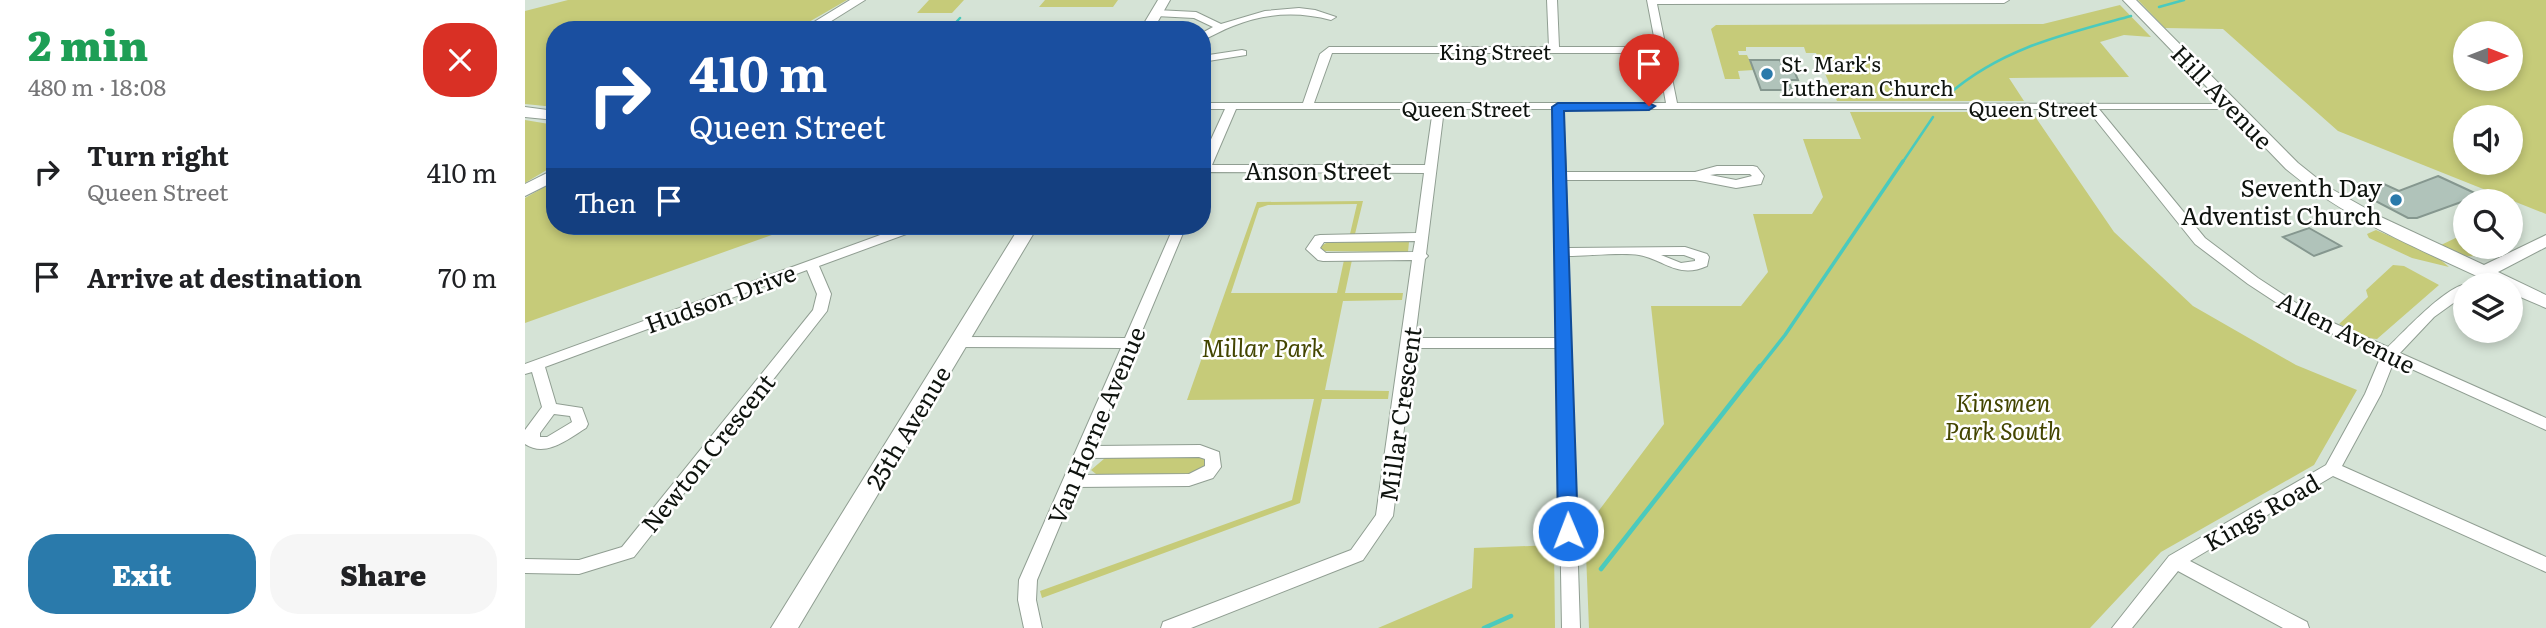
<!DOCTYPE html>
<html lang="en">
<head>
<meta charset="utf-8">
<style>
	body { margin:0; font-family:Literata,serif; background:#f6f6f6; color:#202124; height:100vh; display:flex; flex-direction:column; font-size:26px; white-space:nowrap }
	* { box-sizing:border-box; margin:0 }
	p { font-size:23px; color:#757577 }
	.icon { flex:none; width:38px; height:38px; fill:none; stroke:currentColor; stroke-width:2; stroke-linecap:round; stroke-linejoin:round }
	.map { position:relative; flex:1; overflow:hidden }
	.sheet { display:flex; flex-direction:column; background:#fff; width:525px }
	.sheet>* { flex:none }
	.hud { position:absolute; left:21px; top:21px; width:665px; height:214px; border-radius:28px; box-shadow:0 4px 10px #0003; background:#1a4fa0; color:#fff; overflow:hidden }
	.needle { width:46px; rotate:90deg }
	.fabs { position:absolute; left:1928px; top:21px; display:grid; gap:14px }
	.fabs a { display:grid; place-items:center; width:70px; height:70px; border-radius:50%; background:#fff; box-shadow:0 4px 10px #0003; font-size:35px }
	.pin { position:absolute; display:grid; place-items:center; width:60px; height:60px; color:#fff; margin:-72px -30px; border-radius:50% 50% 50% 0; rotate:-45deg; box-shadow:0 0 7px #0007 }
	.pin .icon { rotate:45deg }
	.me { position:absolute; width:77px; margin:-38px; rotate:359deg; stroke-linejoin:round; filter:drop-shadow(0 0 5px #0008) }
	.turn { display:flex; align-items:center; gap:24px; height:147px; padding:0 28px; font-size:32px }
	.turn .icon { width:91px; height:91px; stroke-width:2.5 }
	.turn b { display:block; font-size:49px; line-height:60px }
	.then { display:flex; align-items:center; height:66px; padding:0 28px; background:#0003; gap:14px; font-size:26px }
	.round { display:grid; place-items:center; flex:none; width:74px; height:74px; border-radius:28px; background:#f6f6f6 }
	.overview { display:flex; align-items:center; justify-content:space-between; height:119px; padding:0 28px }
	h1 { font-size:42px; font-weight:800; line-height:52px; color:#1e9e55 }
	.action { display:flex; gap:14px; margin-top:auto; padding:14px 28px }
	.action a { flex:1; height:80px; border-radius:28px; background:#2a7aab; color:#fff; font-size:28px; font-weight:800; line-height:80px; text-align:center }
	.action a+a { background:#f6f6f6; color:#202124 }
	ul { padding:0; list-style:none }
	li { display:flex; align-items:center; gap:21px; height:105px; padding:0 28px }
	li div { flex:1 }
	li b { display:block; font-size:26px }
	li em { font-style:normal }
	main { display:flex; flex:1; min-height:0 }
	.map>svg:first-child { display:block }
	.green { fill:#c6cb79; fill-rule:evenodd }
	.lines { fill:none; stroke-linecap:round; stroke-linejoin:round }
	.stream-far2 { stroke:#4bcabd; stroke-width:2.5 }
	.stream-far1 { stroke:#4bcabd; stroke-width:3.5 }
	.stream { stroke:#4bcabd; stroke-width:4.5 }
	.building { fill:#b0c3ba; stroke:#85978f; stroke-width:2 }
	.street-casing { stroke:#909e92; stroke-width:2 }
	.secondary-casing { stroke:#909e92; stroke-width:2 }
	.street { fill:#fff; fill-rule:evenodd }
	.secondary { fill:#fff; fill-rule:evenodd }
	.route { fill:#1a73e8; stroke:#114b97; stroke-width:2 }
	.poi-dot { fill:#2a7aab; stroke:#fff; stroke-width:2.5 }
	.labels { text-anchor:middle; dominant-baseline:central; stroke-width:5; stroke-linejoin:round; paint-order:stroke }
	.far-street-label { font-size:21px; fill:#0e130e; stroke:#fff }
	.far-poi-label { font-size:21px; fill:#0e130e; stroke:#fff; text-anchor:start }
	.street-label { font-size:24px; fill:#0e130e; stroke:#fff }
	.poi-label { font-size:24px; fill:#0e130e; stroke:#fff; text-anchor:end }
	.park-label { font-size:24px; font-style:italic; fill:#434500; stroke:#fff }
</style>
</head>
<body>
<main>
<section class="sheet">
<div class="overview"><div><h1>2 min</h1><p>480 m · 18:08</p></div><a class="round" style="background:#d93025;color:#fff"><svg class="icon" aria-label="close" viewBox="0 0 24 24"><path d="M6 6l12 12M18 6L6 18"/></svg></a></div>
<ul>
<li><svg class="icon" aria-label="right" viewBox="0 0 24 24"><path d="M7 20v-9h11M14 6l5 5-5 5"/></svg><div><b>Turn right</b><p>Queen Street</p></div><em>410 m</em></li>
<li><svg class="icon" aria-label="arrive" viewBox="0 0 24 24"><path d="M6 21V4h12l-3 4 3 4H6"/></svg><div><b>Arrive at destination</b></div><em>70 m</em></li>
</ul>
<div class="action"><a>Exit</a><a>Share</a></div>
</section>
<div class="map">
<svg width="2021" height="628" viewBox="0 0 2021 628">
	<rect width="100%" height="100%" fill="#d5e3d6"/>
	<path class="green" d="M43,0H322L270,30H30V107L0,104V11Z
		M404,0H439L427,13H392Z
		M520,0H593L588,7H514Z
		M1613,0H2021V214L1813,131L1698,29L1640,28ZM1941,33H1986V79H1941ZM1941,117H1986V163H1941Z
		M1595,5L1626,37L1599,35L1575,42L1604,77L1484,78L1499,101H1312L1291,53H1281L1279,47H1221V51H1213L1214,55H1222L1229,70L1213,71L1215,79H1200L1186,29L1191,25L1518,24Z
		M1325,112H1507L1589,232L1668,306L1771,365L1832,390L1789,465L1636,552L1565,628H1064L1060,529L1139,424L1126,306H1216L1243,272L1228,214H1287L1298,197L1278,139H1336Z
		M0,120L30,125V165L0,183Z
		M30,181V226H272L0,323V198Z
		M838,201L830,234H825L832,204L743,205L734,208L706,293H812L819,260H827L820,293H878L877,300L818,301L800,390L864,391L863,399H797L775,503L517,598L515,591L767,500L789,399L662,400L732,202Z
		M1851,230L1911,256L1924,267L1887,258L1844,238L1842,234Z
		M1941,233V247H1972C1946,262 1942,257 1916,245Z
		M803,242H884L883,252L796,251L794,247Z
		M1868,265L1879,266L1914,285L1852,339L1842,338L1814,324L1843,297L1841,290Z
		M681,457L685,463L674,474H571L566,470L580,458Z
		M1029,545L1030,628H853L947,588L949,548Z"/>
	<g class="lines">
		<path class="stream-far2" d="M1634,7L1659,0
			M424,30L435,18
			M1424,94C1477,48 1540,34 1606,16
			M1377,163L1408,117"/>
		<path class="stream-far1" d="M1234,368L1260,335L1378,161"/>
		<path class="stream" d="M1076,569L1235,366
			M959,628L986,616"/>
	</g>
	<path class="building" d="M1225,60H1255L1258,68H1268L1273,80H1263L1267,90H1236Z
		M1913,176L1967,201H1939L1892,218H1883L1835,193L1859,184L1874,191Z
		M1784,228L1816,246L1789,256L1758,237Z"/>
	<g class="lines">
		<g class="street-casing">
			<path id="street" d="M1022,0H1032L1034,47H1131L1122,0H1484L1479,3L1132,4L1152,103L1712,104L1713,106L1708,109H1574L1680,238L1733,278L1788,314L1863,347C1878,333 1926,280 1946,284L1941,285V294L1909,317L1875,353L2021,418V430L1869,361L1856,394L1817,466L2021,557V572L1808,476L1665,561L1782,622L1784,628H1758L1653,571L1607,628H1587L1644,556L1801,465L1840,394L1856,356L1778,320L1723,284L1670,244L1562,109H1038L1041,172H1170L1192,166H1228L1232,167L1239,176L1236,184L1211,188L1170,180H1041L1043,248L1160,247L1182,254L1184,257L1182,266C1153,279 1140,260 1114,255C1098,252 1062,256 1043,256L1055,628H1037L1032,348H889L868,516L838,560L666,628H636L638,622L826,550L851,515L887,260L798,261L793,260L781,249L790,236L795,235L891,233L899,173L684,172L677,176V159L700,109H677V103H778L795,54L804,47H1024ZM807,53H1132L1141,103H789ZM711,109H908L900,165H687ZM919,109H1028L1032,338H890L900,259L903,256L901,254ZM1192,174H1225L1227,176L1211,180L1185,175ZM890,241L888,252L801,253L795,248L799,242H805ZM1136,255H1159L1170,259V261L1156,263Z
				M774,8L790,10L811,17L806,20C773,11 740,13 708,26C697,30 688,36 677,40V33L688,27L669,18L631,16L626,13L631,10L671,12L696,24L740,11Z
				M717,50L721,51V55L677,62V56Z
				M380,226H397L395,229L294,266L306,294L302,311L109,557L54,574L0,573V559L54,560L97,547L288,310L292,294L282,270L20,367L31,404L57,408L63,424L61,428C43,439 21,458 0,444V430L17,407L7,372L0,374V364ZM29,414L45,416L47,422L22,437H15V433Z
				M649,226H661L569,446L675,445L694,452L696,467L688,478L664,486L551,487L512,580L511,600L517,628H499L493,600L494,580L596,348L433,347L426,342L433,337L600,338ZM674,457L680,459V466L664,474L556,475L564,458Z"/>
		</g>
		<g class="secondary-casing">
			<path id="secondary" d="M325,0H340L292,30H276Z
				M633,0H645L628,30H615Z
				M1598,0H1611L1773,163L1803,187L1858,218L1959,265L2021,235V247L1973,272L2021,295V308L1986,293V285H1971C1899,251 1823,221 1761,169Z
				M0,107L30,111V120L0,117Z
				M30,169V181L0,196V184Z
				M495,226H513L273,628H246Z"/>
		</g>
		<use href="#street" class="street"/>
		<use href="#secondary" class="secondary"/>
	</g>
	<path class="route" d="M1033,103H1124L1130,106L1124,110L1039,111L1053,531L1050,537H1036L1033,531L1027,107Z"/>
	<g class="poi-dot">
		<circle cx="1242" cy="74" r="7"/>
		<circle cx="1871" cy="200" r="7"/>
	</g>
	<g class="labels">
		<g class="far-street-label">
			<text x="970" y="50">King Street</text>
			<text x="941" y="107">Queen Street</text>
			<text x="1508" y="107">Queen Street</text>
		</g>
		<g class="far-poi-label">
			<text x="1256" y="62">St. Mark's<tspan x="1256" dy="24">Lutheran Church</tspan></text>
		</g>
		<g class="street-label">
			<text transform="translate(1698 96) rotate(46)">Hill Avenue</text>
			<text x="793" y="169">Anson Street</text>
			<text transform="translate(195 297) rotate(-20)">Hudson Drive</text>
			<text transform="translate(1822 331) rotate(27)">Allen Avenue</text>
			<text transform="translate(874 414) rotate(-82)">Millar Crescent</text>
			<text transform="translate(570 425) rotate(-67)">Van Horne Avenue</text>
			<text transform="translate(382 427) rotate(-59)">25th Avenue</text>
			<text transform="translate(182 452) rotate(-51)">Newton Crescent</text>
			<text transform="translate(1736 511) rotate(-30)">Kings Road</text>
		</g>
		<g class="poi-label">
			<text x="1857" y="186">Seventh Day<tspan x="1857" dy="28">Adventist Church</tspan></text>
		</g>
		<g class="park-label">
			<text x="738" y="346">Millar Park</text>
			<text x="1478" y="401">Kinsmen<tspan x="1478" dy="28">Park South</tspan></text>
		</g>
	</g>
</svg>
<div class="fabs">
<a><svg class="needle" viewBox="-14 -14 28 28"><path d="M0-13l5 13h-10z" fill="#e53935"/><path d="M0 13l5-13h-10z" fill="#757577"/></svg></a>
<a><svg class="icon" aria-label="sound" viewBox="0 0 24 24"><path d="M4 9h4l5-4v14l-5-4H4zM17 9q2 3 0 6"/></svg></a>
<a><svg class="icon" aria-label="search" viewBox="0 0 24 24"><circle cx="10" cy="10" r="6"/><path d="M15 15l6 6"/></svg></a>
<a><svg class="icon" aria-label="layers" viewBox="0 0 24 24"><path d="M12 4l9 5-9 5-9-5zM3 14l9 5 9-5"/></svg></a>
</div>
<div class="pin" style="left:1124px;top:106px;background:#d93025"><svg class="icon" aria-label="arrive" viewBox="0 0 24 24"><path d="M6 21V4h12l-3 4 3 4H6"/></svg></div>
<svg class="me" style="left:1043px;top:531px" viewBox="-20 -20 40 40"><circle r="17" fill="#1a73e8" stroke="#fff" stroke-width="3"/><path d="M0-11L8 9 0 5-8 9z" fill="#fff"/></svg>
<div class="hud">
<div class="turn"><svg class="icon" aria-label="right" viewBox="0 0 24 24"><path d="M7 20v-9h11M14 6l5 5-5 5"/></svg><div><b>410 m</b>Queen Street</div></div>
<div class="then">Then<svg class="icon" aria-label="arrive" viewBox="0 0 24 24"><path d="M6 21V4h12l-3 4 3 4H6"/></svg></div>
</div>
</div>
</main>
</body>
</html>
